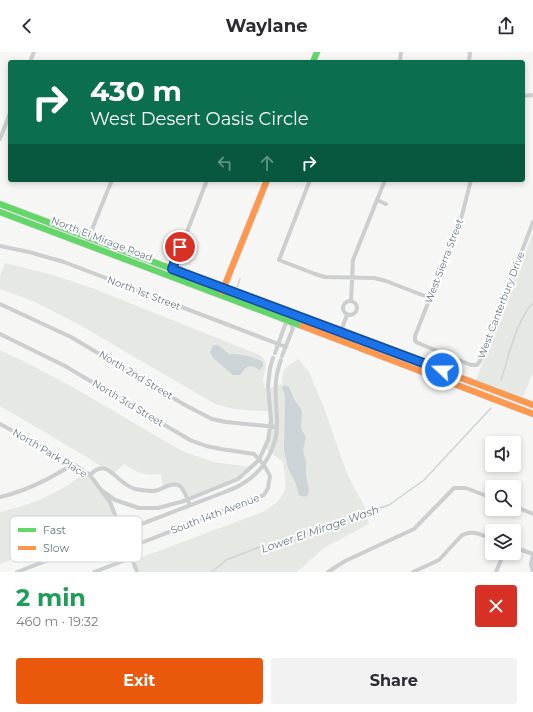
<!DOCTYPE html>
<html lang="en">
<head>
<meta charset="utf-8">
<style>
	body { margin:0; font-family:Montserrat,sans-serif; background:#f2f2f3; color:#2b2b33; height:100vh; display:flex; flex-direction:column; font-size:15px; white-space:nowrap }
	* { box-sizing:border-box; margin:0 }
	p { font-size:13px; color:#7c7c81 }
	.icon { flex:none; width:22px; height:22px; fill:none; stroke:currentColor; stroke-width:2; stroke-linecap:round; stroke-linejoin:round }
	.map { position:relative; height:520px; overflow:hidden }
	.side { display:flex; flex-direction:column; background:#fff; flex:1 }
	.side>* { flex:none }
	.hud { position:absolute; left:8px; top:8px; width:517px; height:122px; border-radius:4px; box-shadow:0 2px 6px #0003; background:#0b6e4f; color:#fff; overflow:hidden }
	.controls { position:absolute; left:485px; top:384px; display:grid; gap:8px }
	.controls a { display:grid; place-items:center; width:36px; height:36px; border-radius:4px; background:#fff; box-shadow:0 2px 6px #0003; font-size:20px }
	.pin { position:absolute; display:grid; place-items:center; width:34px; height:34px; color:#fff; margin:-17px; border:2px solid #fff; border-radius:50%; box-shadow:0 1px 4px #0007 }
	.me { position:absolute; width:44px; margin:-22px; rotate:291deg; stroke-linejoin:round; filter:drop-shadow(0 0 3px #0008) }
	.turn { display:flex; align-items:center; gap:14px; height:84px; padding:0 16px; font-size:18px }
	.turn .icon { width:52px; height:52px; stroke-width:2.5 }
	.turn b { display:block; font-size:28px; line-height:34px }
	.lanes { display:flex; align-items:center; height:38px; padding:0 16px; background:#0003; justify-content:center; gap:20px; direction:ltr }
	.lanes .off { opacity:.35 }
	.round { display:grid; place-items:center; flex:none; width:42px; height:42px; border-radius:4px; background:#f2f2f3 }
	.headline { display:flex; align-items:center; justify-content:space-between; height:68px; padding:0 16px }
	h1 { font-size:24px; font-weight:700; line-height:30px; color:#1e9e55 }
	.button { display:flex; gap:8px; margin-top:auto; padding:8px 16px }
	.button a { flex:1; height:46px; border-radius:4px; background:#ea580c; color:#fff; font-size:16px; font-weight:700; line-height:46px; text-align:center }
	.button a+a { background:#f2f2f3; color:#2b2b33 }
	header { display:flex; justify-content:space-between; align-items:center; height:52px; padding:0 16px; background:#fff; font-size:18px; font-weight:700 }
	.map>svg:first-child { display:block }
	.green { fill:#e6e9e3 }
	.water { fill:#ccd4d7 }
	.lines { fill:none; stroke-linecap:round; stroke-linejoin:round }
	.stream { stroke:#ccd4d7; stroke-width:1.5 }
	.fast-casing { stroke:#d2d3d4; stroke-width:7 }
	.slow-casing { stroke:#d2d3d4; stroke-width:7 }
	.street { stroke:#cccecf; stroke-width:4 }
	.fast { stroke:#63d668; stroke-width:6 }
	.slow { stroke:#ff974d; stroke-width:6 }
	.route-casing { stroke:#114b97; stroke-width:10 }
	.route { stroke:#1a73e8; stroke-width:7 }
	.labels { text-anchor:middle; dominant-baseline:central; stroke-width:4; stroke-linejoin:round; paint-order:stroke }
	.street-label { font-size:10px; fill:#667785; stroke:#fff }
	.water-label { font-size:11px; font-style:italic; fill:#627881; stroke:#fff }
	.key { fill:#fff; stroke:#d1d6da; stroke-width:1 }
	.key-label { font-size:11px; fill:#667785 }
</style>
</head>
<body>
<header><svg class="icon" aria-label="back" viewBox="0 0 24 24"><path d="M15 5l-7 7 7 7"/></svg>Waylane<svg class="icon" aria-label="share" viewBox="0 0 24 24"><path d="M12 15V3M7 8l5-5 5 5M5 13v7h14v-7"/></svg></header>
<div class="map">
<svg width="533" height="520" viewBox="0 0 533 520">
	<rect width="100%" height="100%" fill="#f6f6f5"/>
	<path class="green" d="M533,181V321L523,345L476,328Z
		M5,211L53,223L92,236L262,304L266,311L263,329L266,338L282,332C282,316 286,315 298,307L309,320L324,356L348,424L366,457L369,472L324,496L297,520H137L132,509L265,459C289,443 287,436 283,410L265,396L268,388L270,359C251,359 233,358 215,352L80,273L35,250L0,237V224Z
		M0,298L23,309L69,333L182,399L213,410L252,415L238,427L187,448L183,437L178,433L163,436L161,422C146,424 136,421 124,412L113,422L85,404L0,354Z
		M85,420C99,429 110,451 116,467L0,512V460C30,453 62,441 85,420Z"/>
	<path class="water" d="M213,293H218L229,302C242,302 252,304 263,310V314L260,318C247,311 247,314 240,323H233L213,306L210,300Z
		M284,333L289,335L294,347L302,359L301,376L306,385L303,398L306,410V424L309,437L308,443L304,445L299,443L296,432L288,416L284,398L285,344L282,336Z"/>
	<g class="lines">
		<path class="stream" d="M237,235L240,227
			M501,328C509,304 516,269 533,251
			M212,520L226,508L257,496L339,472L365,461L389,453L424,428L491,356"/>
		<g class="fast-casing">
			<path id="fast" d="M313,10L317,0
				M0,152L254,248
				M0,160L302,274"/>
		</g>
		<g class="slow-casing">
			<path id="slow" d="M222,240L267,128
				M254,248L533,353
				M302,274L533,362"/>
		</g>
		<path class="street" d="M30,10L34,0
			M400,10L401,0
			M469,10L470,0
			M523,44L533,43
			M0,87L10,61
			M310,128L279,208L315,222L325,225L374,226L386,229L430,246
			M471,128L461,167L415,284V289L418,291L471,313H477L480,309L533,170
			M377,148L386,152
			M86,192L112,128
			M0,194L29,200L64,210L286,295
			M170,224L207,128
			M343 256a7 7 0 1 1 14 0a7 7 0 1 1-14 0Z
			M351,249L353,208L385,128
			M0,252L71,285L185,353L212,367L226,370L277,375
			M0,282L65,314L190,388L206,394L221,397L254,402L264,413L270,424L268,436L264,443L128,496
			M338,287L347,263
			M275,301L285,273L289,269L292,262
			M282,304L293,276L289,269
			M0,372L73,412L90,423L101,438L110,450L137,520
			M90,423C108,404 115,431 135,437C141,438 148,439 154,439C162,438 172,429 180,434C185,438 187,448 190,453
			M101,438L115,448L139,456H158L184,449L238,427L259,408L268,388L271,368L268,334L270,316L273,306
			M0,445C26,439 50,427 73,412
			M514,454L533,462
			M514,495L533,502
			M17,520L222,441C229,438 236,436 242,432C265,419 279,392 277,366C276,344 273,329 281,308
			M94,520L131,506
			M328,520L345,509L414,477L454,436H466L492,446
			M413,520L439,508L461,484C471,477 482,483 492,487
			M496,520L504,501
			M533,520L531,512L533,503"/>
		<use href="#fast" class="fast"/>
		<use href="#slow" class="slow"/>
	</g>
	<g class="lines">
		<g class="route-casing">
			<path id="route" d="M180,195L172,217L442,318"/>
		</g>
		<use href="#route" class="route"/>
	</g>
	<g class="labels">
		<g class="street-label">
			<text transform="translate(102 187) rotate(21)">North El Mirage Road</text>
			<text transform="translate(444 209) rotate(-69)">West Sierra Street</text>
			<text transform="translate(144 241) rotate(21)">North 1st Street</text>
			<text transform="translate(501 253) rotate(-69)">West Canterbury Drive</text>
			<text transform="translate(136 323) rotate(31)">North 2nd Street</text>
			<text transform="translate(128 351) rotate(31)">North 3rd Street</text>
			<text transform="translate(50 401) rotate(31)">North Park Place</text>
			<text transform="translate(215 462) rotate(-21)">South 14th Avenue</text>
		</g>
		<g class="water-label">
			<text transform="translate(320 477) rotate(-19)">Lower El Mirage Wash</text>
		</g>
	</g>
	<rect x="10" y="464" width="132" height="46" rx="6" class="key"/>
	<rect x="18" y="476" width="18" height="4" fill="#63d668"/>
	<rect x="18" y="494" width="18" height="4" fill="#ff974d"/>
	<g class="key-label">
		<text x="43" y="482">Fast</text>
		<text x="43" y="500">Slow</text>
	</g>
</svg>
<div class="controls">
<a><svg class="icon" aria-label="sound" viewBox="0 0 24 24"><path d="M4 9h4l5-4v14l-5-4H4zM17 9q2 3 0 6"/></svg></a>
<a><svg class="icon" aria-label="search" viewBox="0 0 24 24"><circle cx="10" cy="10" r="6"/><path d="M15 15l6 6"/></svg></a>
<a><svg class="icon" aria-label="layers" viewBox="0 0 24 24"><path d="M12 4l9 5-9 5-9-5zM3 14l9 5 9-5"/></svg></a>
</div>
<div class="pin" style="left:180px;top:195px;background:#d93025"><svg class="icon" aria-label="arrive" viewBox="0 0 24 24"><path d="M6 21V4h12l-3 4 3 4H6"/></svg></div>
<svg class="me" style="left:442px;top:318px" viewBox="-20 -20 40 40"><circle r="17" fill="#1a73e8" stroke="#fff" stroke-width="3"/><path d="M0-11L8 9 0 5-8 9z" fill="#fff"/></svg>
<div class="hud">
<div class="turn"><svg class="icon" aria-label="right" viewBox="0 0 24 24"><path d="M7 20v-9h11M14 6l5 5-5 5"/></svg><div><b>430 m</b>West Desert Oasis Circle</div></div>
<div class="lanes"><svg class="icon off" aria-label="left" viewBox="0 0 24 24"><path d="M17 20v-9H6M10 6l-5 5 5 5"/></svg><svg class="icon off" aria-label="ahead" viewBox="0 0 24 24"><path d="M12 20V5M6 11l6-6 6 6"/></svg><svg class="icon" aria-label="right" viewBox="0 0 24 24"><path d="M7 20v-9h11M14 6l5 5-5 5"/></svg></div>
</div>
</div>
<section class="side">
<div class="headline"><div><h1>2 min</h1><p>460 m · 19:32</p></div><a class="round" style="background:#d93025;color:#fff"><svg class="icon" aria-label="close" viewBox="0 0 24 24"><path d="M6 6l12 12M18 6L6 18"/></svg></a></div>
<div class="button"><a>Exit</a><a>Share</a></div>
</section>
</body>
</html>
